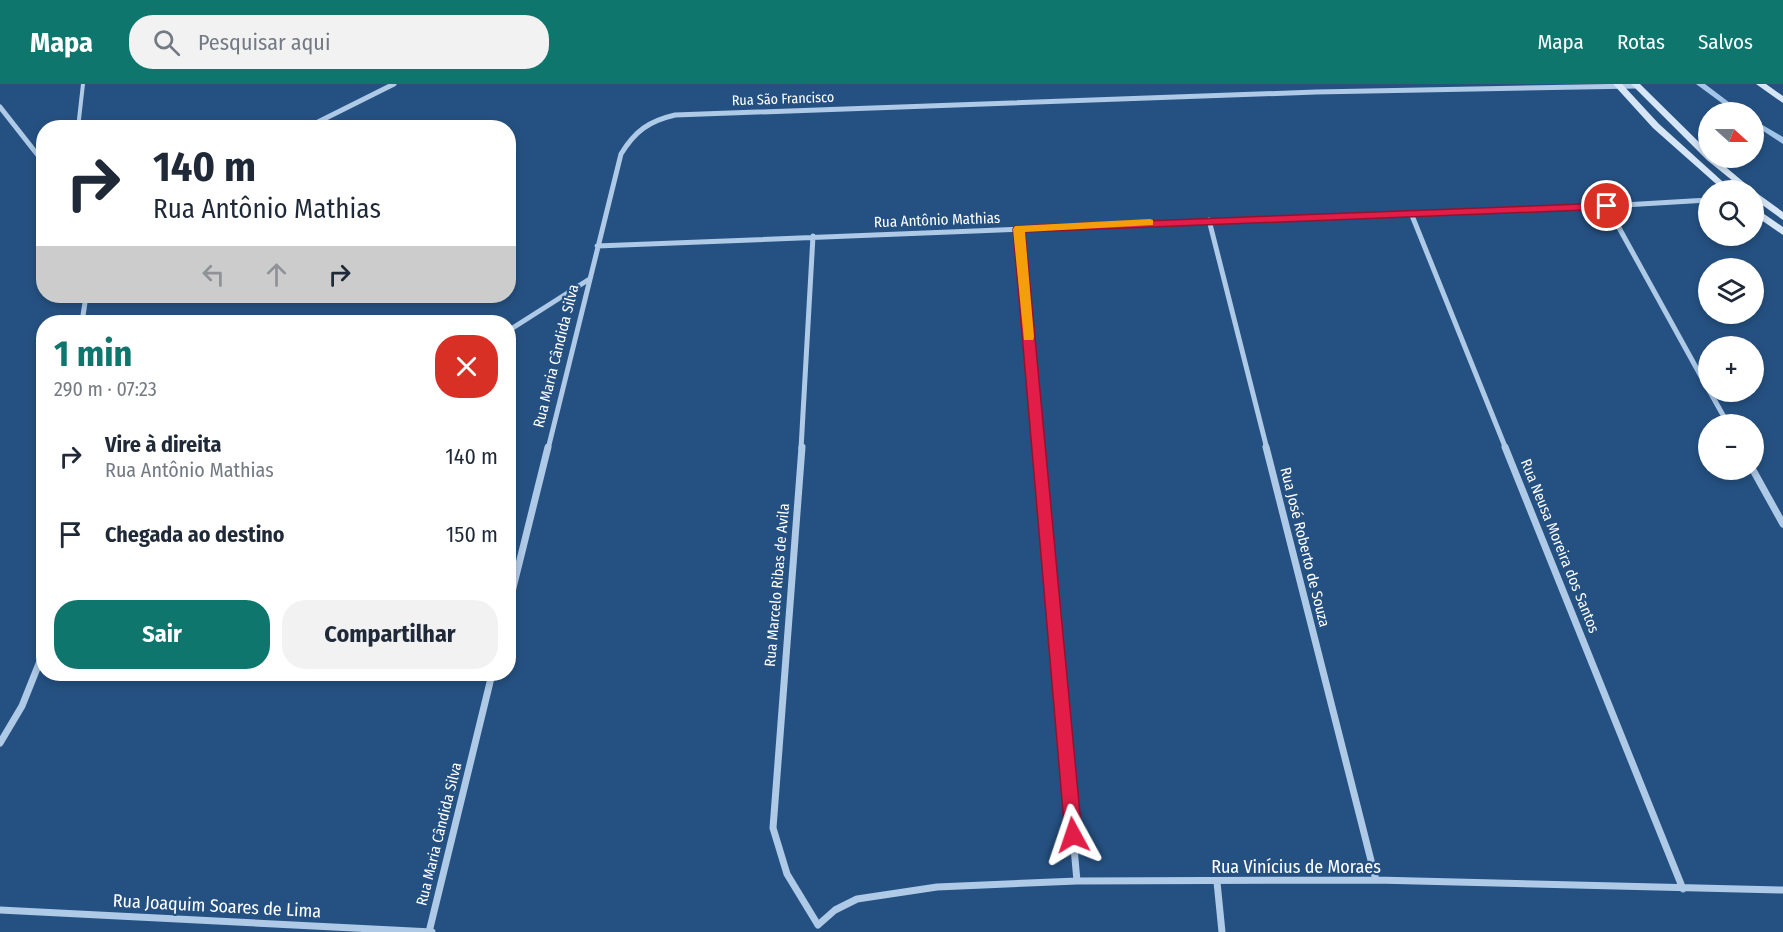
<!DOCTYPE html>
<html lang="pt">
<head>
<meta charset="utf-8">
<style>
	body { margin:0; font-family:"Fira Sans Condensed",sans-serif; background:#f2f2f3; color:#1f2937; height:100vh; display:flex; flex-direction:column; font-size:22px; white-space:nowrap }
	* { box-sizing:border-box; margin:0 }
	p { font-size:20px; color:#747a83 }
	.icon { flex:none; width:33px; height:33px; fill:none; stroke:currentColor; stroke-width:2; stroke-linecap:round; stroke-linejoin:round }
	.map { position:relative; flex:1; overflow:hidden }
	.drawer { position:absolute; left:36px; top:231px; width:480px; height:366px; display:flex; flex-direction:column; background:#fff; border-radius:24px; box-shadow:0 3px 9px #0003 }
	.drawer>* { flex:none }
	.guide { position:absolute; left:36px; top:36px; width:480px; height:183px; border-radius:24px; box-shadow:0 3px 9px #0003; background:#fff; color:#1f2937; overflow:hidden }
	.needle { width:39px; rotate:111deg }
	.buttons { position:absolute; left:1698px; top:18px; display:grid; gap:12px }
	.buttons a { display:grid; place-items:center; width:66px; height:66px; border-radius:50%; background:#fff; box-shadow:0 3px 9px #0003; font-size:30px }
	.pin { position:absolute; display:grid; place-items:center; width:51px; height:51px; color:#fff; margin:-26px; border:3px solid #fff; border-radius:50%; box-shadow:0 2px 6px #0007 }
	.me { position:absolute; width:66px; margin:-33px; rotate:355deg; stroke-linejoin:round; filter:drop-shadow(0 0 4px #0008) }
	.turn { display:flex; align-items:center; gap:21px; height:126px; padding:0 18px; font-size:27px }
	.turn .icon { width:78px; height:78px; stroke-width:2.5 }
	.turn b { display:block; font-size:42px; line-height:51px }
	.lanes { display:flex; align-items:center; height:57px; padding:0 18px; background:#0003; justify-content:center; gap:30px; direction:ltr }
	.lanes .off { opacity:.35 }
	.round { display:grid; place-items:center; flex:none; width:63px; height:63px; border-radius:24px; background:#f2f2f3 }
	.headline { display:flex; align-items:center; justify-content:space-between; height:102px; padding:0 18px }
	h1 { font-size:36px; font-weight:700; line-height:45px; color:#0f766e }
	.cta { display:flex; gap:12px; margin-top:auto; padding:12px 18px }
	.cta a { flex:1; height:69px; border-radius:24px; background:#0f766e; color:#fff; font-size:24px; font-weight:700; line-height:69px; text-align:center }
	.cta a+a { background:#f2f2f3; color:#1f2937 }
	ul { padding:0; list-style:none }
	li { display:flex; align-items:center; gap:18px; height:78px; padding:0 18px }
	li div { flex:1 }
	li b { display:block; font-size:22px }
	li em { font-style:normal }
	header { display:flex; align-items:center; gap:36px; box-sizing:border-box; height:84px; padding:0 30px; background:#0f766e; color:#fff }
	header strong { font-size:28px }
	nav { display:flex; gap:33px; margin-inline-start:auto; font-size:21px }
	.search { width:420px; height:54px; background:#f2f2f3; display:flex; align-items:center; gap:15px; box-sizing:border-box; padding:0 21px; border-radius:24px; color:#747a83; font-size:22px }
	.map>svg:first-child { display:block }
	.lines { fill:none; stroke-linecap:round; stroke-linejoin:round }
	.stream { fill:#a2c5e8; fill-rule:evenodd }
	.lane { stroke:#aecae7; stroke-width:4 }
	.street-far1 { stroke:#aecae7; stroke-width:5 }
	.street { stroke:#aecae7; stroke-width:7 }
	.secondary { fill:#d7e6f6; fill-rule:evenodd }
	.route { fill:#e11d48; stroke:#92132f; stroke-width:1.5 }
	.slow { fill:#f59e0b }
	.labels { text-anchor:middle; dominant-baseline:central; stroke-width:4.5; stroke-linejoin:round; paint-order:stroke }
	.far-street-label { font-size:14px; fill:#fff; stroke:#255182 }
	.street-label { font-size:15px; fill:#fff; stroke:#255182 }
	.near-street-label { font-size:18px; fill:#fff; stroke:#255182 }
</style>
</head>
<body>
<header>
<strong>Mapa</strong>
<div class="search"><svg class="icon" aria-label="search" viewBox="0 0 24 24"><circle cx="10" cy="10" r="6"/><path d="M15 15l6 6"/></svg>Pesquisar aqui</div>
<nav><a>Mapa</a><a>Rotas</a><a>Salvos</a></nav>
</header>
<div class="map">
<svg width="1783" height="848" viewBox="0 0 1783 848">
	<rect width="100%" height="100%" fill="#255182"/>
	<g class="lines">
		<path class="stream" d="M1696,0H1705L1742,28H1734Z
			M1754,36L1783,53V60L1754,41Z"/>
		<path class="lane" d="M78,44L83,0"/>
		<path class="street-far1" d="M0,23L44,79
			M306,44L394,0
			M1607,122L1708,305
			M1411,129L1506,365
			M1209,136L1267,365
			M1019,145L1039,365
			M597,162L1607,122L1708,116
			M82,238L86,212
			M508,247L588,196
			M1710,308L1728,340
			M548,365L621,70C635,47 649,37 675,31L1316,8L1636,2
			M801,365L813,152"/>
		<path class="street" d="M802,363L773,744L787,790L818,841
			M1038,363L1077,797
			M1266,363L1376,796
			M1505,363L1683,805
			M1753,386L1783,440
			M508,524L548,363
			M0,659L22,622L44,567
			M1217,798L1222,848
			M0,826L432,848
			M818,841L835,826L857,815L937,803L1077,797L1376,796L1783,806
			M429,848L492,590"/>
		<path class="secondary" d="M1613,0H1622L1659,40L1732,106H1723L1653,44Z
			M1631,0H1640L1708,67V74H1715L1753,106H1744L1707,76Z
			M1756,0H1766L1783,12V19Z
			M1754,107L1783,128V136L1754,115Z
			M1754,123L1783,143V151L1754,131Z"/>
	</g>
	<path class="route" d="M1607,119L1611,120V125L1025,148L1082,751L1079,756L1073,759L1067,756L1065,751L1013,145L1015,142Z"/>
	<path class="slow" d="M1150,135L1153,136V141L1025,148L1034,253L1033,256H1024L1013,145L1015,142Z"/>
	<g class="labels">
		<g class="far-street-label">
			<text transform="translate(783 15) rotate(-2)">Rua São Francisco</text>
		</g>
		<g class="street-label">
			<text transform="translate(937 136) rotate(-2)">Rua Antônio Mathias</text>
			<text transform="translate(556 272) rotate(-76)">Rua Maria Cândida Silva</text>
			<text transform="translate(1560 462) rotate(68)">Rua Neusa Moreira dos Santos</text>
			<text transform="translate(1305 463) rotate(76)">Rua José Roberto de Souza</text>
			<text transform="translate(777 501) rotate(-85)">Rua Marcelo Ribas de Avila</text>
			<text transform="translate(439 750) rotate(-76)">Rua Maria Cândida Silva</text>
		</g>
		<g class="near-street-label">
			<text x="1296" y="783">Rua Vinícius de Moraes</text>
			<text transform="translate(217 822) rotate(3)">Rua Joaquim Soares de Lima</text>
		</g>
	</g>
</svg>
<div class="buttons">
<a><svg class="needle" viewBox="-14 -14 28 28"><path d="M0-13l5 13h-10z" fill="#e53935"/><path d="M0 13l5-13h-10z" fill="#747a83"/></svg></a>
<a><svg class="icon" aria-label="search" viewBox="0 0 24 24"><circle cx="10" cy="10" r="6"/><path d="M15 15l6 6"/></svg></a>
<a><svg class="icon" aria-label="layers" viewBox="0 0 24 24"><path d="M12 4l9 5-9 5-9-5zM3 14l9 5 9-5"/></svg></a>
<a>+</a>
<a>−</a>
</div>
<div class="pin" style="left:1607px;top:122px;background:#d93025"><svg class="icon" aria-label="arrive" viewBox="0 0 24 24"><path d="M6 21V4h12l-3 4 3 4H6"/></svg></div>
<svg class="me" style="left:1073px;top:751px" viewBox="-20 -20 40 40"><path d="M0-17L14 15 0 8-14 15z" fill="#e11d48" stroke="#fff" stroke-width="4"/></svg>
<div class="guide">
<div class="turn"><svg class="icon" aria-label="right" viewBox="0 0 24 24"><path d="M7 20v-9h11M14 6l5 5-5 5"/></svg><div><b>140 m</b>Rua Antônio Mathias</div></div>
<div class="lanes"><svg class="icon off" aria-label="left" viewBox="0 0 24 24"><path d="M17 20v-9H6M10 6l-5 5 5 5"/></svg><svg class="icon off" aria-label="ahead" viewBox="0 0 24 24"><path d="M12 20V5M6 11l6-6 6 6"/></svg><svg class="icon" aria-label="right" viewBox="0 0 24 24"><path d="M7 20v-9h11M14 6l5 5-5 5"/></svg></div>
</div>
<section class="drawer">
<div class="headline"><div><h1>1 min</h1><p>290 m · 07:23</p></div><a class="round" style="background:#d93025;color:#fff"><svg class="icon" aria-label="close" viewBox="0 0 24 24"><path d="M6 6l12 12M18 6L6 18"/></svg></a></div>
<ul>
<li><svg class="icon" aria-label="right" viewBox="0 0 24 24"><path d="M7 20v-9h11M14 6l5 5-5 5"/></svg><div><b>Vire à direita</b><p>Rua Antônio Mathias</p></div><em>140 m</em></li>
<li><svg class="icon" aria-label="arrive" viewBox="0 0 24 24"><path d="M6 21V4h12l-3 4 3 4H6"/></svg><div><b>Chegada ao destino</b></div><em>150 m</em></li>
</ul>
<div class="cta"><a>Sair</a><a>Compartilhar</a></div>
</section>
</div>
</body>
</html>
